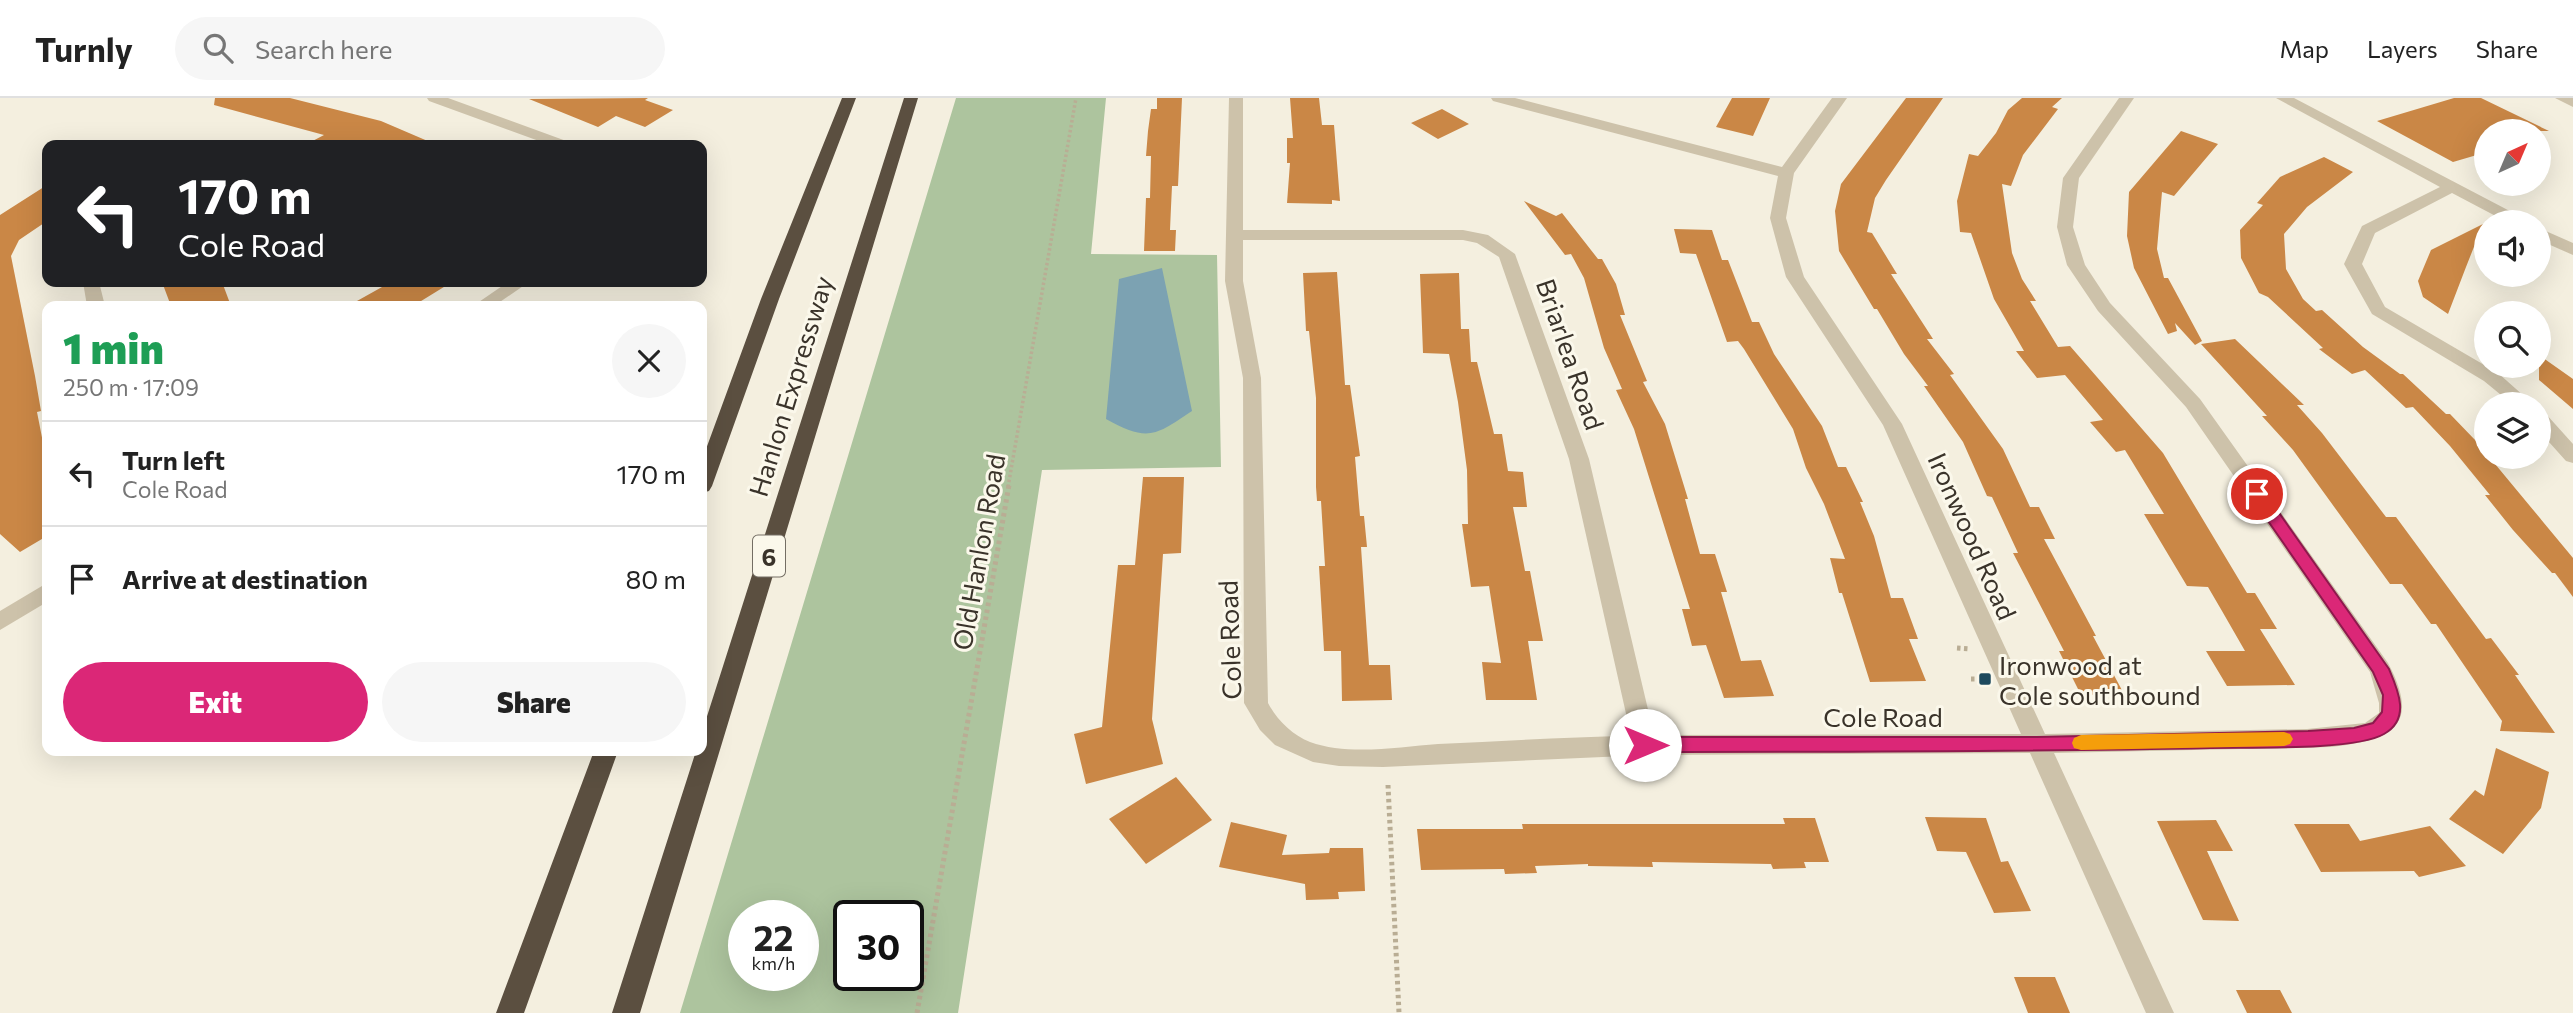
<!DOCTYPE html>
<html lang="en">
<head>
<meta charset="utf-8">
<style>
	body { margin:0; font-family:Commissioner,sans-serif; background:#f6f6f6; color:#222; height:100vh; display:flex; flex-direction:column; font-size:26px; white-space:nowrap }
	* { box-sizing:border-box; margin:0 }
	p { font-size:23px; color:#767676 }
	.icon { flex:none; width:38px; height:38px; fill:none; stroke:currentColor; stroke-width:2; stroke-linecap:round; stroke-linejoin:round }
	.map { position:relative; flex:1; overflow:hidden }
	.panel { position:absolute; left:42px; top:203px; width:665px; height:455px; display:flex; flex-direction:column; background:#fff; border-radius:14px; box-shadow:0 7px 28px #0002 }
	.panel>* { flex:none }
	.top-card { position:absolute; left:42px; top:42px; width:665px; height:147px; border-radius:14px; box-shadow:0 7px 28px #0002; background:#202124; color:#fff; overflow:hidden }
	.needle { width:46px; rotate:44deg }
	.controls { position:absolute; left:2474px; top:21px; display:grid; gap:14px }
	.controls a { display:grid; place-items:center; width:77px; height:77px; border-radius:50%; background:#fff; box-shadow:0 7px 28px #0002; font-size:35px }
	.speed { position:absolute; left:728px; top:802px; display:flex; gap:14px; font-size:35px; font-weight:700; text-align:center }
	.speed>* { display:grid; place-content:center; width:91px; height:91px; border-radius:50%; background:#fff; box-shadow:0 7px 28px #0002; line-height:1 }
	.speed small { font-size:18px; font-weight:400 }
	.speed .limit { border:4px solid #111; border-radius:10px; background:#fff; color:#111 }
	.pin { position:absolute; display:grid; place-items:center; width:60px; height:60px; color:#fff; margin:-30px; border:4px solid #fff; border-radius:50%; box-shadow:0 2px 7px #0007 }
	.me { position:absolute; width:77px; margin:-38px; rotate:90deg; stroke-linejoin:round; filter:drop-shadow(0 0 5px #0008) }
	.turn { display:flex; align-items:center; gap:24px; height:147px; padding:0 21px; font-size:32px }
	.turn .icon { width:91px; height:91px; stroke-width:2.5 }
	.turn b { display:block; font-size:49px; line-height:60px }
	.round { display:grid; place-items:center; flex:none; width:74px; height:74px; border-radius:37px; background:#f6f6f6 }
	.head { display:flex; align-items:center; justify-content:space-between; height:119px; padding:0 21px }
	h1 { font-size:42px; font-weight:800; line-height:52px; color:#1e9e55 }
	.button { display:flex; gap:14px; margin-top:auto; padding:14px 21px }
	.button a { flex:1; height:80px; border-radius:42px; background:#db2777; color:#fff; font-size:28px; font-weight:800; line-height:80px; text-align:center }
	.button a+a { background:#f6f6f6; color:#222 }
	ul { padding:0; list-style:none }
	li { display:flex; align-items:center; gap:21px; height:105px; padding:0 21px; border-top:2px solid #e0e0e0 }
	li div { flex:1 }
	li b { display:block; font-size:26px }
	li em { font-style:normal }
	header { display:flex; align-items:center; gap:42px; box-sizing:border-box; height:98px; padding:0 35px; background:#fff; border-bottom:2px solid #e0e0e0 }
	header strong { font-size:33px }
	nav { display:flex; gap:38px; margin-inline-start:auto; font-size:24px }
	.search { width:490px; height:63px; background:#f6f6f6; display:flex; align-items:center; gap:18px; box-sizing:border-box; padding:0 24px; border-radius:38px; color:#767676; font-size:26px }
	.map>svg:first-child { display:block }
	.green { fill:#adc49e; fill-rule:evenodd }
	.water { fill:#7ca2b2 }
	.building { fill:#ca8746 }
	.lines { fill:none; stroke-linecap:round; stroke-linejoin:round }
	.path-far1 { stroke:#b9ad94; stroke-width:3.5; stroke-dasharray:2.5 2.5; stroke-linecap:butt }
	.path { stroke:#b9ad94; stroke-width:5; stroke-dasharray:3.5 3.5; stroke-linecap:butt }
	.minor { fill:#cdc2aa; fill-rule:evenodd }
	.highway { fill:#5b4f40; fill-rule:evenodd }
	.route { fill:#db2777; stroke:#8e194d; stroke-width:2 }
	.slow { fill:#f59e0b }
	.poi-dot { fill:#1d495d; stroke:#fbf8eb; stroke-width:2.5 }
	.labels { text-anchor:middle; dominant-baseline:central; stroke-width:6; stroke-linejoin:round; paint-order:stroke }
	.shield { fill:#fbf8eb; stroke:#746e64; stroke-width:2 }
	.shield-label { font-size:24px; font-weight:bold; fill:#3a332a }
	.street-label { font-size:26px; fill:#3a332a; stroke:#fbf8eb }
	.poi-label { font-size:26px; fill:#3a332a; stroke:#fbf8eb; text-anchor:start }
</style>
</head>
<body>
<header>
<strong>Turnly</strong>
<div class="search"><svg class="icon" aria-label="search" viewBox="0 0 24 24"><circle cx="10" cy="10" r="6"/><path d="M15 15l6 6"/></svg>Search here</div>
<nav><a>Map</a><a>Layers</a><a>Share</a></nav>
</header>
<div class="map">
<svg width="2573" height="915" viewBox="0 0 2573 915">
	<rect width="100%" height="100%" fill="#f4efdf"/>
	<path class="green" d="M956,0H1106L1091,156L1217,157L1221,369L1042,372L958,915H680ZM744,817H803V877H744ZM849,817H908V877H849Z"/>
	<path class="water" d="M1162,170L1192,313C1155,338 1148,344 1106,321L1119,181Z"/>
	<path class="building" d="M215,0H290L381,23L437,47H305L324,37L214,7Z
		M648,0L645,2L673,12L645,29L616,18L598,29L529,1Z
		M1157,0H1182L1178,88H1172L1171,109L1170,132H1176L1175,153H1144L1146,100H1150L1151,58H1146L1148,33L1151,11H1157Z
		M1290,0H1319L1322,27H1334L1340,103L1332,102V106L1287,105L1290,65H1287V40H1293Z
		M1732,0H1770L1753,38L1716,29Z
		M1906,0H1943L1886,82L1875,100L1867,134L1872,135L1897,176H1891L1933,241H1927L1954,276L1950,277L2003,351L2030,409H2039L2055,441H2044L2096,538H2093L2124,596L2081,597L2059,553H2064L2013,455H2018L1992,399L1987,398L1963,344L1924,288H1928L1904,256L1877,211H1874L1839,153L1835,113L1841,86Z
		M2022,0H2062L2052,9L2058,11L2023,57L2011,88L2002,86L2012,155L2022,181L2036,203H2030L2058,249L2070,248L2163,355L2247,495H2255L2277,531H2260L2295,587L2227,588L2206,553H2245L2222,513L2208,489L2187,488L2144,416H2164L2125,352L2116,354L2090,324L2103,322L2065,277L2037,280L2016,253H2024L1994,201L1971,135L1960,134L1957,103L1969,56L1978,58L1996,35L2008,12Z
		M2454,0H2481L2549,33H2487V54L2453,64L2377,23Z
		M1442,11L1469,26L1438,41L1411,25Z
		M2181,33L2218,46L2174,98L2162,94L2157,151L2164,180H2168L2202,243L2195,247L2175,225L2177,233L2168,236L2134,170L2127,138L2129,94Z
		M2324,59L2353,74L2307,109L2284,136L2286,171L2303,201L2316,213L2322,212L2363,249L2400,276H2403L2446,316H2450L2476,343L2573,460V499L2555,475H2552L2513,432L2485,397H2490L2450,348L2413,309L2406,310L2365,272L2352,276L2319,251L2323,250L2268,199L2259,195L2241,160L2240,132L2263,107L2257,105L2280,79Z
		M47,87V123L19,142L11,158L35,278L41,313L37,314L47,365V438L20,454L0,436V117Z
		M1524,103L1556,118L1562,115L1598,161H1602L1616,186L1625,217H1620L1647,283L1643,284L1665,326L1688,401H1685L1700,456H1715L1727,494H1721L1741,563L1761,562L1774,598L1724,600L1706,547L1692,548L1682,511H1690L1634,331L1616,292L1622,291L1604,250L1584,180L1571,156L1565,157Z
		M2483,126L2466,169L2448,216L2423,199L2418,183L2431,152Z
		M1674,131L1712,132L1722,162H1728L1752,224H1759L1774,256L1822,328L1838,369H1846L1863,404H1860L1874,438L1891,500H1903L1918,541H1909L1926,583L1870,584L1842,495H1839L1830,460L1845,461L1824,406L1806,370L1793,331L1744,251L1738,243L1727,244L1696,156L1680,155Z
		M1337,174L1345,287H1350L1360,358L1355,359L1360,418H1364L1367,449H1361L1369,567H1390L1392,602L1342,603L1341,553H1324L1319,468H1325L1321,403H1317L1316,389V300L1309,233H1306L1303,175Z
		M1459,175L1461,231H1469L1471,264H1477L1494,336H1502L1508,373L1523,374L1527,409H1513L1525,473H1530L1543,543H1528L1537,602H1486L1482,564L1501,565L1489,488L1471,489L1462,426H1468L1467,372L1458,304L1449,256L1423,255L1420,176Z
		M162,184H222L231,208H171Z
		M391,184H452L413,208H348Z
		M2235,241L2304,307H2297L2322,335L2386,419H2396L2486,541L2491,540L2519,577H2515L2555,635L2500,633L2502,623L2436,526H2431L2402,486H2390L2293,352L2262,318H2267L2201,246Z
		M2539,257L2573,281V311L2539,282Z
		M1143,379H1184L1181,455L1163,456L1152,621L1163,666L1086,686L1074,636L1102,629L1118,467H1135Z
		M2496,650L2549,674L2541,710L2503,756L2449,721L2475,692L2484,698Z
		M1176,679L1212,722L1146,766L1109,721Z
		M1925,719L1986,720L2001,764L2008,763L2031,813L1994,815L1966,754L1937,753Z
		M1783,720H1815L1829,764H1804L1806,770L1773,771L1771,766L1652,764L1653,769L1588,768V766L1535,768L1537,775L1505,776L1504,771L1421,772L1417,731H1523L1522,726H1785Z
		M2216,722L2233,753H2207L2239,823L2203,822L2157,723Z
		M1231,724L1287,737L1282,757L1329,755L1330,750H1363L1365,793L1338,794L1339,801L1306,802L1305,786L1219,769Z
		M2294,726H2349L2360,743L2430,728L2466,768L2419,779L2414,773L2321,774Z
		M2014,879H2055L2070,915H2028Z
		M2236,892H2280L2292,915H2247Z"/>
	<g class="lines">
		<path class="path-far1" d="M1008,389L1076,0"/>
		<path class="path" d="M1957,550L1970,551
			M1971,581H1984
			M1388,687L1399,915
			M917,915L1009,387"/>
		<path class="minor" d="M427,0H448L569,44L572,47H550L429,3Z
			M1229,0H1243V132H1463L1488,137L1515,156L1589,361L1654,637L2021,636L1883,327L1786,179L1770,120L1778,78L1493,3L1491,0H1515L1782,69L1832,0H1847L1794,75L1786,120L1804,179L1902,326L2045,636L2307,631L2365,625L2379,615V605L2370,574L2186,309L2098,213L2067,167L2057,129L2063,80L2119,0H2134L2079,80L2073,129L2085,167L2110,205L2200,301L2388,565C2422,629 2391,642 2331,649L2054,655L2174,915H2146L2030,655L1648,657L1383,669L1339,668L1313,664L1275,647L1260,632L1244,605L1243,280L1225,183ZM1243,142H1463L1477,145L1499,159L1569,361L1631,638C1567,639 1503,643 1438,646C1399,649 1348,658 1310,644C1292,637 1277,622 1268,605L1261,280L1243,183Z
			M2276,0H2294L2525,121L2527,124H2507L2452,95L2375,135L2362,166L2385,209L2498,275L2533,306H2512L2484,283L2372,216L2344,166L2362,128L2440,89Z
			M2555,0H2573V9Z
			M2539,130L2573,145V157L2539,142Z
			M83,184H99L105,208H87Z
			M508,184H529L494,208H473Z
			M2539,315L2546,316L2573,346V365L2566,363L2539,333Z
			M47,485V504L0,532V513Z"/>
		<path class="highway" d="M842,0H856L779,201L712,388L709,393L702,395V362L761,201Z
			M904,0H918L640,915H612L696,653H702V634Z
			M594,653H618L524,915H496Z"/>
	</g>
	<path class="route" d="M2257,390L2263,392L2389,571C2398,592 2411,621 2384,636C2355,653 2247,649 2210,650C2022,654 1833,654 1645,654L1638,652L1636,647L1638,642L1645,639H2037L2308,633L2354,630L2373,625L2382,614L2383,597L2373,574L2252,400L2250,396Z"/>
	<path class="slow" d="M2284,634L2290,636L2293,641L2290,646L2284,648L2081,652L2074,650L2072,645L2074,640L2081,637Z"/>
	<rect class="poi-dot" x="1978" y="574" width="14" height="14" rx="3.5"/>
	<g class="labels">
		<rect class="shield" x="753" y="437.5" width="32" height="41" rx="5"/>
		<g class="shield-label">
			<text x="769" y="458">6</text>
		</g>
		<g class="street-label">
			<text transform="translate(1571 256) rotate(71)">Briarlea Road</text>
			<text transform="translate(790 288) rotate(-73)">Hanlon Expressway</text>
			<text transform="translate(1973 438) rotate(66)">Ironwood Road</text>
			<text transform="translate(978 454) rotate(-80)">Old Hanlon Road</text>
			<text transform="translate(1229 542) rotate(-92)">Cole Road</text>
			<text x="1883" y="618">Cole Road</text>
		</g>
		<g class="poi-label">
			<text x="1999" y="566">Ironwood at<tspan x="1999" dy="30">Cole southbound</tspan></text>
		</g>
	</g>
</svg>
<div class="controls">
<a><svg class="needle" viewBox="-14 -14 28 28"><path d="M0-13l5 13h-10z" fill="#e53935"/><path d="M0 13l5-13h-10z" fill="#767676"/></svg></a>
<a><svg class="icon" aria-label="sound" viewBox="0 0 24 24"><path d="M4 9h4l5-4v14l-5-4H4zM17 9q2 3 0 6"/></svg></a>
<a><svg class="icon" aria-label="search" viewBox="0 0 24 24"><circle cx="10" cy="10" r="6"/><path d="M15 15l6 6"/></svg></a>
<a><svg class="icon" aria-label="layers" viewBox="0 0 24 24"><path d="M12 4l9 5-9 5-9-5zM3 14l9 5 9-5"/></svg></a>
</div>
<div class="speed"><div>22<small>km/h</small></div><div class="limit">30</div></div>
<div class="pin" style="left:2257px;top:396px;background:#d93025"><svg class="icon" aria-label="arrive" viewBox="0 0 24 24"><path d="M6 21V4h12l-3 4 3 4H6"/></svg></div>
<svg class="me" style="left:1645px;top:647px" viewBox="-20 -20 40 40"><circle r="19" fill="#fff"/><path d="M0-13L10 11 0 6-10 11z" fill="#db2777"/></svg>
<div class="top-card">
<div class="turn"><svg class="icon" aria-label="left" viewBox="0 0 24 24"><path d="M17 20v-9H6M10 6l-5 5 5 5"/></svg><div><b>170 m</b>Cole Road</div></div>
</div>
<section class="panel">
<div class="head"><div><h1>1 min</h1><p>250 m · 17:09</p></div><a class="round"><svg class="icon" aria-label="close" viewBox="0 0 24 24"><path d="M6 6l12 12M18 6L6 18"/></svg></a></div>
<ul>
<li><svg class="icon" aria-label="left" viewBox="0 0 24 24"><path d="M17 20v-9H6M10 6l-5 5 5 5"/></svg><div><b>Turn left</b><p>Cole Road</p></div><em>170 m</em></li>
<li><svg class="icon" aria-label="arrive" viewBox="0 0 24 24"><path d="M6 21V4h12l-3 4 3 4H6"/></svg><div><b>Arrive at destination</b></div><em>80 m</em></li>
</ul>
<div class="button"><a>Exit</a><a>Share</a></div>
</section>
</div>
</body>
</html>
